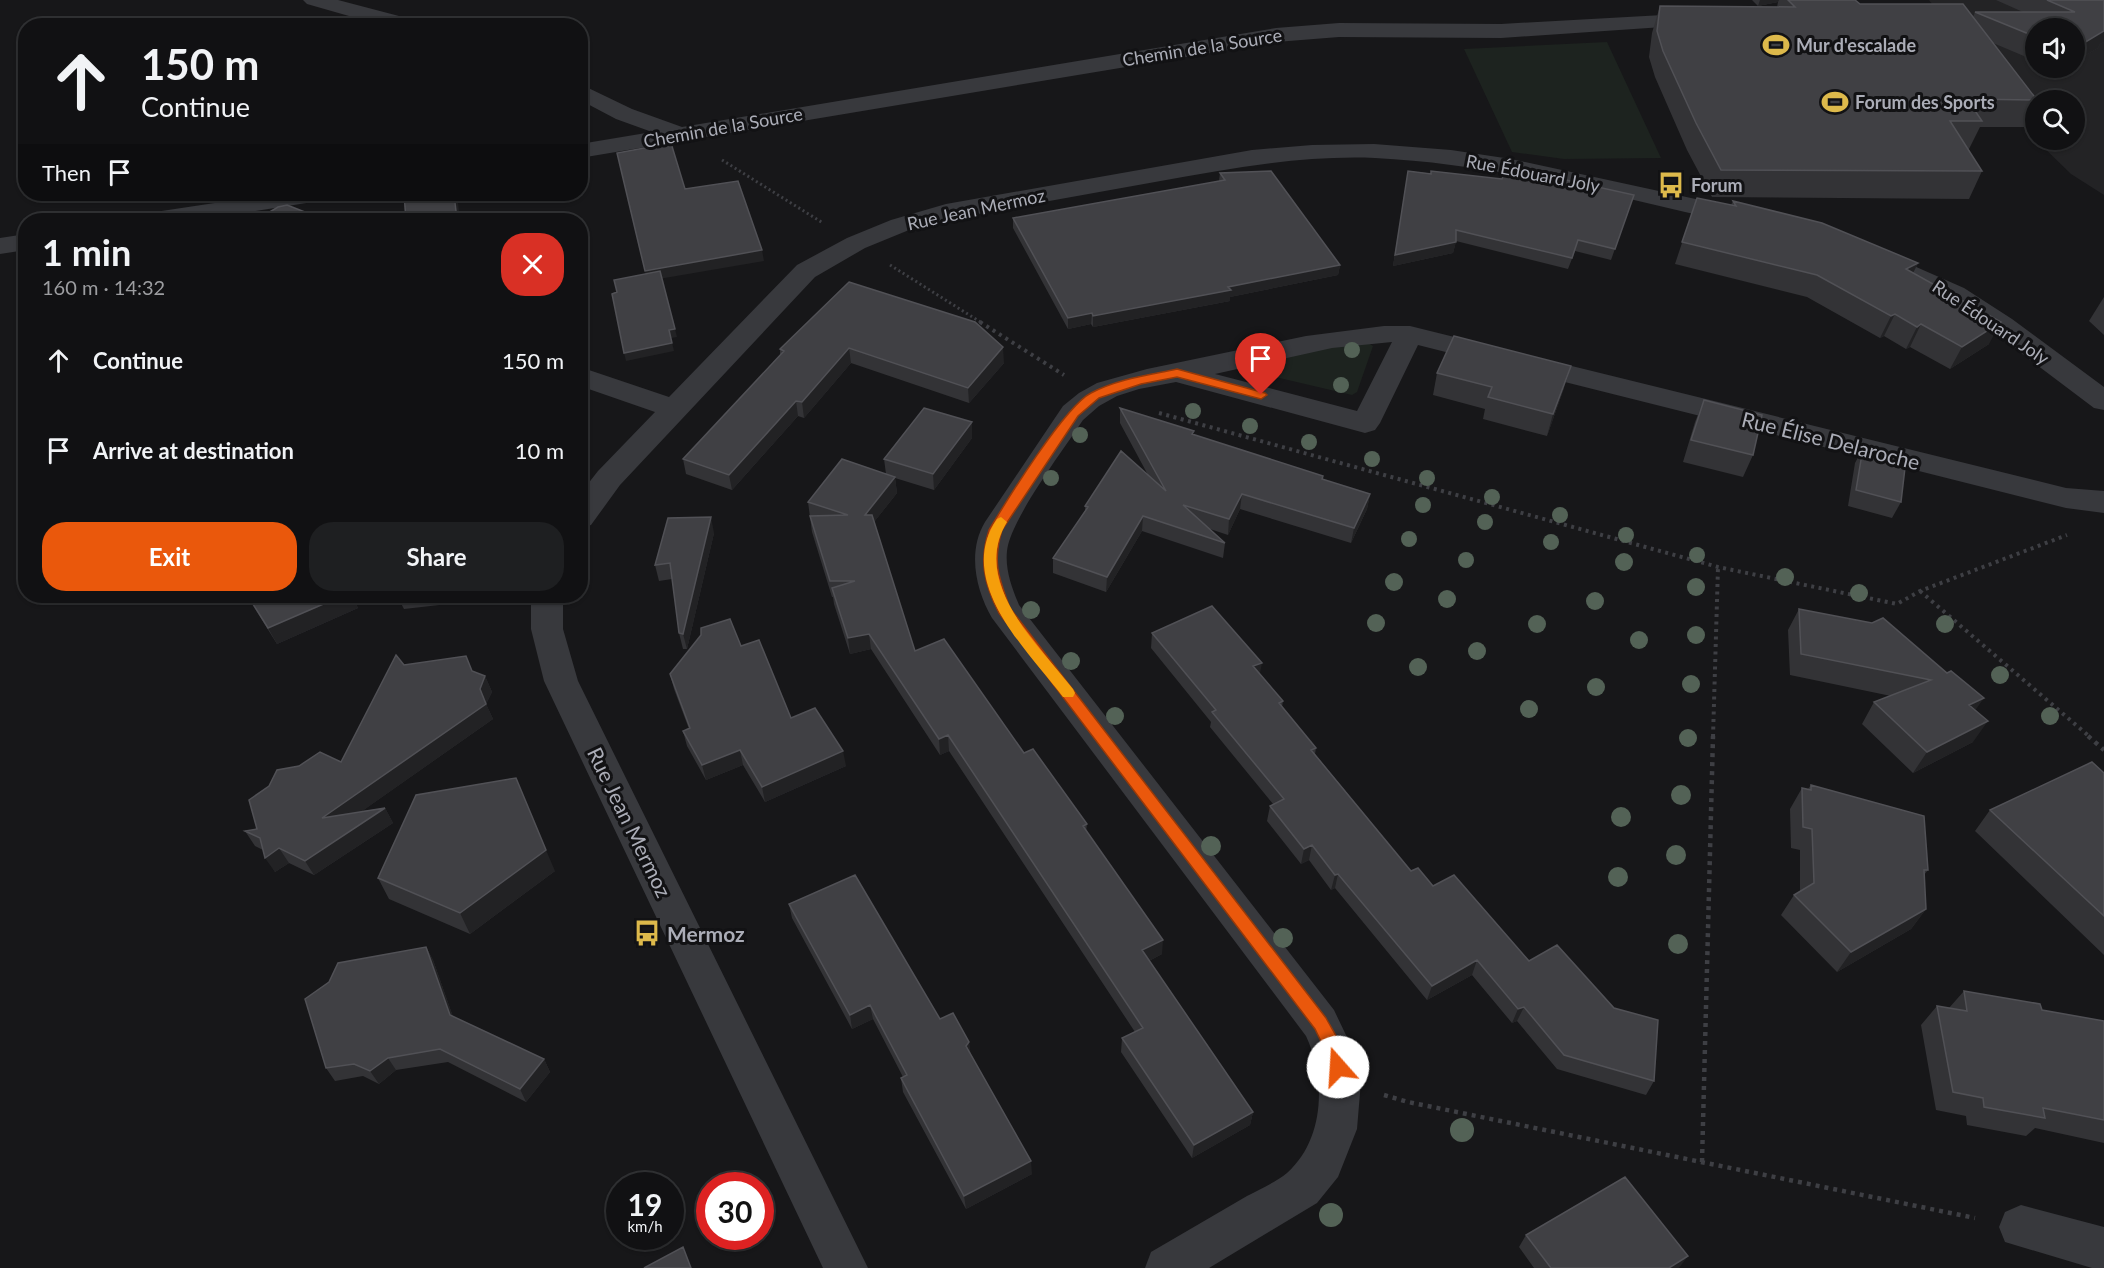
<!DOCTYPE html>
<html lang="en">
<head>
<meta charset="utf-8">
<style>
	body { margin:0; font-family:Lato,sans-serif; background:#1e1f21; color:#f1f3f6; height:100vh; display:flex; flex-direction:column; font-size:22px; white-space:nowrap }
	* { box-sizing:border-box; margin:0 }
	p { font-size:20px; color:#9c9da0 }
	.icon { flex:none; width:33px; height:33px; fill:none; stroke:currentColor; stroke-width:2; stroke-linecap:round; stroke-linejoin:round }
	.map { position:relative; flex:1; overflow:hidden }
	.sheet { position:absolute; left:18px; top:213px; width:570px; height:390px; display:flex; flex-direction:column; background:#111113; border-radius:24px; box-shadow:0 2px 4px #0004,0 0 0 2px #303133 }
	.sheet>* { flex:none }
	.guide { position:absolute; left:18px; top:18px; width:570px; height:183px; border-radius:24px; box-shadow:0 2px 4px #0004,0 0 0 2px #303133; background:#111113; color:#f1f3f6; overflow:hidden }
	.tools { position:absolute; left:2025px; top:18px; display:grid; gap:12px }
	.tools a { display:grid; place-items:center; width:60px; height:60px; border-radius:50%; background:#111113; box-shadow:0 2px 4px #0004,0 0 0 2px #303133; font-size:30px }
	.speed { position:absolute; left:606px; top:1172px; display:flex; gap:12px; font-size:30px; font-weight:700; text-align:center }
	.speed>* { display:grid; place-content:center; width:78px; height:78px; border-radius:50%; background:#111113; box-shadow:0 2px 4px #0004,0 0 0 2px #303133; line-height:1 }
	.speed small { font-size:15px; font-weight:400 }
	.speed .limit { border:9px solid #d22; background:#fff; color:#111 }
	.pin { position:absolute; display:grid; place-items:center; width:51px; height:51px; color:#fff; margin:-62px -26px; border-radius:50% 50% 50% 0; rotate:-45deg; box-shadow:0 0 6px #0007 }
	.pin .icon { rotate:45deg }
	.me { position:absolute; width:66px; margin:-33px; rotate:341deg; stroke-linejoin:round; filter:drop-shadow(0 0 4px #0008) }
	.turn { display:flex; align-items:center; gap:21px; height:126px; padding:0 24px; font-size:27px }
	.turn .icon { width:78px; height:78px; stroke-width:2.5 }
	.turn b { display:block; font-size:42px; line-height:51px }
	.then { display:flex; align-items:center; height:57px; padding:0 24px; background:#0003; gap:12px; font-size:22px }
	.round { display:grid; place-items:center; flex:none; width:63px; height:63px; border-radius:24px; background:#1e1f21 }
	.summary { display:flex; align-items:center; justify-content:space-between; height:102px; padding:0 24px }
	h1 { font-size:36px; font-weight:700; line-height:45px }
	.primary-button { display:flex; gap:12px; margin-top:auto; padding:12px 24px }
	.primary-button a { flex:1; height:69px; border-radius:24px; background:#ea580c; color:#fff; font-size:24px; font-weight:700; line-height:69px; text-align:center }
	.primary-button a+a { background:#1e1f21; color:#f1f3f6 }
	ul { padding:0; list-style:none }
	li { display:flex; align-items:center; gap:18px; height:90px; padding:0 24px }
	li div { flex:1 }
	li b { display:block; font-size:22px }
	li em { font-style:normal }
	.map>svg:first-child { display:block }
	.built { fill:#232325; fill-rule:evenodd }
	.green { fill:#1d231f }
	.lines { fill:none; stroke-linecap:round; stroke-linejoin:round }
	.path-far2 { stroke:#3e3f44; stroke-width:3; stroke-dasharray:2 3; stroke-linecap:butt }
	.path-far1 { stroke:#3e3f44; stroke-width:4; stroke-dasharray:3 4.5; stroke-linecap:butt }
	.path { stroke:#3e3f44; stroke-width:4.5; stroke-dasharray:4 5; stroke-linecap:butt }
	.minor { fill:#38393d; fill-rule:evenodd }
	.tree { fill:#536256 }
	.wall { fill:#333336 }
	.shaded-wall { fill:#222224 }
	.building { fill:#404044; stroke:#515156; stroke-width:1.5 }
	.route { fill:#ea580c; stroke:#983908; stroke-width:1.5 }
	.slow { fill:#f59e0b }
	.labels { text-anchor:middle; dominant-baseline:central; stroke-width:6; stroke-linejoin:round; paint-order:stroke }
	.far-poi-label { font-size:18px; font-weight:bold; fill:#abadb7; stroke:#121214; text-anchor:start }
	.far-street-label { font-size:18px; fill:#abadb7; stroke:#121214 }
	.street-label { font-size:21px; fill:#abadb7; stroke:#121214 }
	.poi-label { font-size:21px; font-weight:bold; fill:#abadb7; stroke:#121214; text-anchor:start }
</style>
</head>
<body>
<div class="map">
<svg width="2104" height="1268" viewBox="0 0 2104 1268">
	<rect width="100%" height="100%" fill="#171719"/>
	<path class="built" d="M1929,0H2104V195L2071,174L2036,140H2074V100H2036L2035,139L2024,127ZM2036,28H2074V68H2036Z"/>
	<path class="green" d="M1607,42L1661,158L1564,159L1512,152L1464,49Z
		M1361,339L1373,346L1357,392L1352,395L1246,370V366Z"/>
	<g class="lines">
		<path class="path-far2" d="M722,160L823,223
			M890,265L982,323"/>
		<path class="path-far1" d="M980,322L1064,375
			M1159,413L1718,567L1897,604L1920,591L2067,535
			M1920,591L2090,737
			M1713,737L1718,567"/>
		<path class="path" d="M2088,736L2104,750
			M1384,1095L1408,1102L1975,1218
			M1702,1162L1713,736"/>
		<path class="minor" d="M303,0H338L418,21L420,26H384L307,4Z
			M1699,13L1707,14L1710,19L1707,24L1501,38L1339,37L1276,42L580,158V144L652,132L616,119L580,100V84L632,109L682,127L1276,28L1339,23L1501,24Z
			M1374,144L1451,150L1511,159L1737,208L1746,211L1750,216L1746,221L1737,224C1618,197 1498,164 1375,158C1301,155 1228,169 1155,182C1086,194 1018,207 949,219L909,230L865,248L815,277L620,485L591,525L580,528V494L598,471L655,412L580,386V367L669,397L797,265L847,238L891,220L946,204L1252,150L1312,145Z
			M275,194H331L328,199L319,201L199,220H142L146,215L155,212Z
			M26,234V250L0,254V238Z
			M1873,248L1964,288L2012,319L2104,387V410L2094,408L1992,331L1946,300L1864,262L1860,256L1864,250Z
			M1384,326H1410L2066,488L2104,491V513L2066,508L1418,345L1380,423L1375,430L1365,433L1176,382L1139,389L1117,396L1099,406L1083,420C1064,449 1010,520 1007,551C1005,570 1012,588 1019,605L1334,1010L1355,1054L1361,1081L1357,1129L1338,1177L1317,1203L1209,1268H1145L1151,1252C1183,1233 1215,1215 1247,1196C1260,1189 1276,1182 1287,1173C1325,1139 1326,1079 1306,1036L992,618C976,590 967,552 985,522L1063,406L1079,393L1097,383L1147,369L1306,336ZM1392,342L1357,411L1215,374L1332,348Z
			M531,596H563V629L578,681L868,1268H823L544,681L531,629Z
			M2021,1205L2104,1227V1268H2092L2005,1242L1999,1227L2005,1212Z"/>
	</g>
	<g class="tree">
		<circle cx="1352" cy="350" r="8"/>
		<circle cx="1275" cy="366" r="8"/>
		<circle cx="1341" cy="385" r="8"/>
		<circle cx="1193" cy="411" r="8"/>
		<circle cx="1250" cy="426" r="8"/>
		<circle cx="1080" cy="435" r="8"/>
		<circle cx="1309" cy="442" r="8"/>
		<circle cx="1372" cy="459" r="8"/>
		<circle cx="1051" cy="478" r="8"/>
		<circle cx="1427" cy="478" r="8"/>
		<circle cx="1492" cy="497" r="8"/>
		<circle cx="1423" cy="505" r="8"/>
		<circle cx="1560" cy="515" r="8"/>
		<circle cx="1485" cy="522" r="8"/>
		<circle cx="1626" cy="535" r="8"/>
		<circle cx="1409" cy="539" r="8"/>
		<circle cx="1551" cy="542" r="8"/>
		<circle cx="1697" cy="555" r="8"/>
		<circle cx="1466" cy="560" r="8"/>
		<circle cx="1624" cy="562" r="9"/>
		<circle cx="1785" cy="577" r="9"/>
		<circle cx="1394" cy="582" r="9"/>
		<circle cx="1696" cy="587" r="9"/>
		<circle cx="1859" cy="593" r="9"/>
		<circle cx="1447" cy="599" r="9"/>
		<circle cx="1595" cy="601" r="9"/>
		<circle cx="1031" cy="610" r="9"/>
		<circle cx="1376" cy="623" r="9"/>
		<circle cx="1537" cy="624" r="9"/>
		<circle cx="1945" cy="624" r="9"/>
		<circle cx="1696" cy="635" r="9"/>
		<circle cx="1639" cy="640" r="9"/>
		<circle cx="1477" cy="651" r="9"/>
		<circle cx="1071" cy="661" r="9"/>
		<circle cx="1418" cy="667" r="9"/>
		<circle cx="2000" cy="675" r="9"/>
		<circle cx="1691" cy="684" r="9"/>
		<circle cx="1596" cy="687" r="9"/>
		<circle cx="1529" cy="709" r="9"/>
		<circle cx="1115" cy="716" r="9"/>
		<circle cx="2050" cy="716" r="9"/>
		<circle cx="1688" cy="738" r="9"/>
		<circle cx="1681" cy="795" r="10"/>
		<circle cx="1621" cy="817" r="10"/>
		<circle cx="1211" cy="846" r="10"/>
		<circle cx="1676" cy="855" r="10"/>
		<circle cx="1618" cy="877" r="10"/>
		<circle cx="1283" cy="938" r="10"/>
		<circle cx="1678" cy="944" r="10"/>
		<circle cx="1462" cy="1130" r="12"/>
		<circle cx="1331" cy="1215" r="12"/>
	</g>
	<path class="wall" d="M1752,0H1855L1860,4L1973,17L1975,12H2023L1996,0H2104V42L2100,44L2098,48L2074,62V28H2036V61L1993,43L2037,100H2036V103L2024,127H1980L1969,149H1968L1982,171L1969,199L1712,197L1687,150L1655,77L1649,57L1652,33L1660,6L1777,7L1778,2L1758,6Z
		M2052,68H2066L2060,71Z
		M1408,171L1634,195L1611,260L1575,251L1568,269L1456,241L1453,253L1393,266Z
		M1220,173L1340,265L1338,275L1230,297V301L1093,327L1091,324L1068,329L1013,228V218L1219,181Z
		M1697,198L1731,205L1733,201L1918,263L1913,273L1989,344L1950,369L1910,347L1906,349L1884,336L1880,338L1807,297L1675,264Z
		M849,282L1004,363L969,403L851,363L804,418L798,416L732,490L686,474L683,459L780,355V349Z
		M2104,297V335L2089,321Z
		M1437,373L1564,388L1547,436L1483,419L1485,409L1433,395Z
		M1704,400L1753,455L1743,477L1683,462L1695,422Z
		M1120,408L1194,435L1323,476V480L1370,494L1367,509L1351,543L1240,509L1228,535L1210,529L1225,543L1223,558L1142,531L1106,592L1053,573V558L1085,511V506L1148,475L1120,423Z
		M972,422V438L934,490L895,478L897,493L874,522L915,651L1024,753L1087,824L1086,832L1162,954L1149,961L1253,1112L1250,1125L1192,1158L1121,1052L1122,1038L1135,1032L949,751L940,755L871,649L850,654L834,604L833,597H832L812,532L808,502L886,474L884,459Z
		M1863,448L1901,502L1892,518L1848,506L1855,463Z
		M714,533L687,649H683L679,633L672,579L659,581L655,565Z
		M247,596H352L358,608L277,644Z
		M397,596H458L457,603L404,609Z
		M1799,609L1872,623L1975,710L1973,742L1913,773L1862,724L1874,702L1891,696L1790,675L1788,630Z
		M1152,633L1260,674L1283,701L1282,707L1316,748L1315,754L1411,871L1433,886L1529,961L1654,1081L1646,1095L1557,1069L1517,1021L1512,1023L1472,975L1427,1000L1335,888L1331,890L1309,860L1301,864L1267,821L1270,806L1273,804L1210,727L1211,722L1151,648Z
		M741,646L791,718L846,766L765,802L743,765L706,780L687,746L683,731L689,729L674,689L670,674Z
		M404,665L472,671L485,676L492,692L486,704L493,719L362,811L385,808L393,823L314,875L289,863L275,872L263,850L255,846L245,831L257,829L299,766L341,762Z
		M2104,773V955L1975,831L1990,810Z
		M1811,785L1928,870L1924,875L1926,909L1911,929L1837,972L1781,915L1794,895L1800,891V850L1791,848L1790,809L1802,788L1808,789Z
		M555,871L470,934L389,899L378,878Z
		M789,904L969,1042L970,1055L1032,1174L966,1209L903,1092L901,1078L903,1077L873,1019L852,1029L792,918Z
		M426,947L433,960L453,1017L544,1059L550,1072L526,1102L448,1062L396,1070L379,1084L363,1076L335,1081L326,1068Z
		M1964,991L2042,1010L2104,1021V1143L2035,1128L2026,1136L1967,1125L1966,1116L1936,1110L1921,1025L1937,1006L1949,1008Z
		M1526,1235L1679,1268H1534L1519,1247Z"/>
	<path class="shaded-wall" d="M1760,0H1779L1778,2L1758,6Z
		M2104,31V42L2100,44L2098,48L2074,62V49Z
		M454,194H457L460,220H457Z
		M1456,242L1453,253L1393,266L1395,255Z
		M762,250L764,261L647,281L645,271Z
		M1918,263L1907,285L1906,269Z
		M1340,265L1338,275L1230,297V301L1093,327V316L1228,287Z
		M1092,313L1091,324L1068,329V318Z
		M1895,314L1884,336L1880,338L1891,316Z
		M2001,322L1989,344L1950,369L1962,347Z
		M1921,324L1910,347L1906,349L1917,327Z
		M675,329L677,337L671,338L674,351L626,361L624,353L669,330Z
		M1003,347L1004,363L969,403L968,388Z
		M849,348L851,363L804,418L802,402Z
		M1571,366L1564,388L1547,436L1553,414Z
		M796,401L798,416L732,490L729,475Z
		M972,422V438L934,490L933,474Z
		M895,477L897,493L867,531L865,515Z
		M1242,494L1240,509L1228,535L1229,519Z
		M1370,494L1367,509L1351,543L1354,528Z
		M1143,516L1142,531L1106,592L1107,577Z
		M711,517L714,533L687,649L683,634Z
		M342,596H352L358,608L277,644L268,628Z
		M454,596H458L457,603Z
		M869,634L871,649L850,654L848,638Z
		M1262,663L1259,678L1253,666Z
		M485,676L492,692L486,704L493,719L331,833L322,818L480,689Z
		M1984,698L1969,719V705Z
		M1988,721L1973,742L1913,773L1927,752Z
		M948,735L949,751L940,755L939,739Z
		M740,750L743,765L706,780L702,765Z
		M843,751L846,766L765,802L762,787Z
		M385,808L393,823L314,875L305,861Z
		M1312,845L1309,860L1301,864L1304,849Z
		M279,848L289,863L275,872L265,858Z
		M546,850L555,871L470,934L460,913Z
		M1338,874L1335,888L1331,890L1335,875Z
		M1926,909L1911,929L1837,972L1851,952Z
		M1163,940L1162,954L1141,965L1142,950Z
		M426,947L433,960L457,1028L450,1015Z
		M1477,960L1472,975L1427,1000L1432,986Z
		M870,1005L873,1019L852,1029L850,1015Z
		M1524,1007L1517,1021L1512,1023L1518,1009Z
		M969,1042L971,1056L966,1046Z
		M388,1058L396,1070L379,1084L370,1071Z
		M544,1059L550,1072L526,1102L520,1089Z
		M1253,1112L1250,1125L1192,1158L1194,1145Z
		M1031,1161L1032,1174L966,1209L964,1196Z
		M1688,1256L1679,1268H1669Z"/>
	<path class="building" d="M1788,0H1855L1860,4H1963L2037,100L1967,99L1982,121H1950L1982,171L1721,170L1696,123L1663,51L1657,31L1660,6L1795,7Z
		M2047,0H2104V31L2074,49V28H2036V37L1975,12H2075Z
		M671,143L685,189L738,181L762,250L645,271L617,153Z
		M1507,167L1634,195L1615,249L1578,240L1572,258L1456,230V242L1395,255L1408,171L1431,174V171L1502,179Z
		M1271,171L1340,265L1228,287L1231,290L1093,316L1092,313L1068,318L1013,218L1225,180L1220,173Z
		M404,194H454L457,220H406Z
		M1697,198L1736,206L1733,201L1822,223L1918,263L1906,269L2001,322L1962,347L1921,324L1917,327L1895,314L1891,316L1817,275L1682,242Z
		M287,205L305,212V220H256L278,207Z
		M660,271L675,329L669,330L672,343L624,353L612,294L617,292L614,280Z
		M849,282L975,322L1003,347L968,388L849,348L802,402L796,401L729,475L683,459L784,351L780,349Z
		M1454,336L1571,366L1553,414L1488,397L1492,387L1437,373Z
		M1704,400L1762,415L1753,455L1691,440Z
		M924,408L972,422L933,474L884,459Z
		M1120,408L1194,431L1192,434L1323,476L1322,479L1370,494L1354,528L1242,494L1229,519L1183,505L1225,543L1143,516L1107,577L1053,558L1088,507L1085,506L1121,451L1166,491Z
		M1863,448L1906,459L1901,502L1856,490Z
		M842,459L895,477L865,515H872L915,651L944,639L1024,753L1033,749L1087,824L1083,826L1163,940L1142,950L1253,1112L1194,1145L1122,1038L1143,1028L948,735L939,739L869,634L848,638L832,588L855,581H830L810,516L848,515L808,502Z
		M711,517L683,634L679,633L670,563L655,565L668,518Z
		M248,596H342L268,628Z
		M1212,606L1262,663L1253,666L1283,701L1279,703L1316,748L1311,750L1411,871L1418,868L1433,886L1454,875L1529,961L1557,945L1614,1008L1658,1020L1654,1081L1564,1055L1524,1007L1518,1009L1477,960L1432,986L1338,874L1335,875L1312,845L1304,849L1270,806L1284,799L1212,712L1216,710L1152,633Z
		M1799,609L1872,623L1883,618L1947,673L1951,671L1984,698L1969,705L1988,721L1927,752L1874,702L1931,680L1801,654Z
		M730,619L741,646L759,640L791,718L815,708L843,751L762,787L740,750L702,765L683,731L690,728L670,674L701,635V628Z
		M396,655L404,665L466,656L472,671L485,676L480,689L486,704L322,818L385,808L305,861L279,848L265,858L260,838L245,831L257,829L249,800L269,786L277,770L299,766L320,752L341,762Z
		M2092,762L2104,773V916L1990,810Z
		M516,778L546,850L460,913L378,878L416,795Z
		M1811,785L1924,816L1928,870H1924L1926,909L1851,952L1794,895L1814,883L1812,829L1803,827L1802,788L1811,790Z
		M855,875L940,1019L953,1013L969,1042L966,1046L1031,1161L964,1196L901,1078L907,1075L870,1005L850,1015L789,904Z
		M426,947L450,1015L544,1059L520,1089L440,1049L388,1058L370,1071L354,1064L326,1068L305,999L329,982L338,963Z
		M1964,991L2040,1004L2042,1010L2104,1021V1120L2043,1108L2045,1118L1984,1107L1983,1098L1953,1092L1937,1006L1967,1011Z
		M1625,1177L1688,1256L1669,1268H1551L1526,1235Z
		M683,1247L691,1268H644Z"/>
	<path class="route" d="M1177,369L1265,393L1267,395L1261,399L1177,377L1141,384L1099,398L1078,416L1002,530C992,563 999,578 1010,608L1326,1018C1334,1033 1351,1056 1344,1073L1338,1075L1332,1073L1327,1054L1315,1029L999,613C984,584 979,561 989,530C1007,500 1065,406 1091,393C1117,379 1149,375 1177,369Z"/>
	<path class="slow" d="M1001,517L1007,522C970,583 1038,644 1073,689L1075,693L1073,697H1063C1027,650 954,581 997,519Z"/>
	<defs>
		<g id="stadium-bare" transform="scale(2.07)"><path d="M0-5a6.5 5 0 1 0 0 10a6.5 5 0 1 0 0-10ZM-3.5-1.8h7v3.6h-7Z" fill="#ddb94b" stroke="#121214" stroke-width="2.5" paint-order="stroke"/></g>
		<g id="bus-bare" transform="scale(2.07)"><path d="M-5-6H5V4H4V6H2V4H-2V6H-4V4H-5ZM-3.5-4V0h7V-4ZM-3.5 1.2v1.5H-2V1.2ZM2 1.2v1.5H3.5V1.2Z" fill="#ddb94b" stroke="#121214" stroke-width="2.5" paint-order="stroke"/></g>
	</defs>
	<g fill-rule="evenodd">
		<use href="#stadium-bare" x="1776" y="45"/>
		<use href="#stadium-bare" x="1835" y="102"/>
		<use href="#bus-bare" x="1671" y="185"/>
		<use href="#bus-bare" x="647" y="933"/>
	</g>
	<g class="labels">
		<g class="far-poi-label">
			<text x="1796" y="45">Mur d'escalade</text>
			<text x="1855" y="102">Forum des Sports</text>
			<text x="1691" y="185">Forum</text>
		</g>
		<g class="far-street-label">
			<text transform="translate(1202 47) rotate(-9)">Chemin de la Source</text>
			<text transform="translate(723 127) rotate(-10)">Chemin de la Source</text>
			<text transform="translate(1533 173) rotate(11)">Rue Édouard Joly</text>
			<text transform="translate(976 209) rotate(-12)">Rue Jean Mermoz</text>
			<text transform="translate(1991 322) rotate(34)">Rue Édouard Joly</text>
		</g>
		<g class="street-label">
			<text transform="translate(1831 440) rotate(14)">Rue Élise Delaroche</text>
			<text transform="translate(630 822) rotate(64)">Rue Jean Mermoz</text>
		</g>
		<g class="poi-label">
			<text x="667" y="933">Mermoz</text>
		</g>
	</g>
</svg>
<div class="tools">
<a><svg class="icon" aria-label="sound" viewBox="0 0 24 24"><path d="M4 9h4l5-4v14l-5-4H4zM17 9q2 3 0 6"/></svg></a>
<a><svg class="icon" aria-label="search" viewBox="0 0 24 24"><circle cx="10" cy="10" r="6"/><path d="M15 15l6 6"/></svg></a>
</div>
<div class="speed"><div>19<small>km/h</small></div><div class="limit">30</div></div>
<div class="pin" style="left:1261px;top:395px;background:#d93025"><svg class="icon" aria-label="arrive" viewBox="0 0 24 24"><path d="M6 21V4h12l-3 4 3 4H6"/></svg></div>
<svg class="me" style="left:1338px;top:1067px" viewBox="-20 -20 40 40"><circle r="19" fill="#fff"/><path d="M0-13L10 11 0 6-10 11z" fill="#ea580c"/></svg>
<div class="guide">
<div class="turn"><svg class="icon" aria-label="ahead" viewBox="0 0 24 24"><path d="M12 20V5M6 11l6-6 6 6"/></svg><div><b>150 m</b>Continue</div></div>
<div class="then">Then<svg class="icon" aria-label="arrive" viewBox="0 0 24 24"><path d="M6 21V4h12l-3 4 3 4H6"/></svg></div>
</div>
<section class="sheet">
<div class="summary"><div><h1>1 min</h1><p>160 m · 14:32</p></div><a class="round" style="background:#d93025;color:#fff"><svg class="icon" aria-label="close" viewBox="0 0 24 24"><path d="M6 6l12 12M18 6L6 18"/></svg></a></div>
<ul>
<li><svg class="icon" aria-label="ahead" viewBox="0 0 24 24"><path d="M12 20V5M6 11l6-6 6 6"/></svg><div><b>Continue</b></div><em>150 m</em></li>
<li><svg class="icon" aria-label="arrive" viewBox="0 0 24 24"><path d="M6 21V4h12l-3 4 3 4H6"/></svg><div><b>Arrive at destination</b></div><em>10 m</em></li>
</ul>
<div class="primary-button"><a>Exit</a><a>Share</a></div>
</section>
</div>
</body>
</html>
